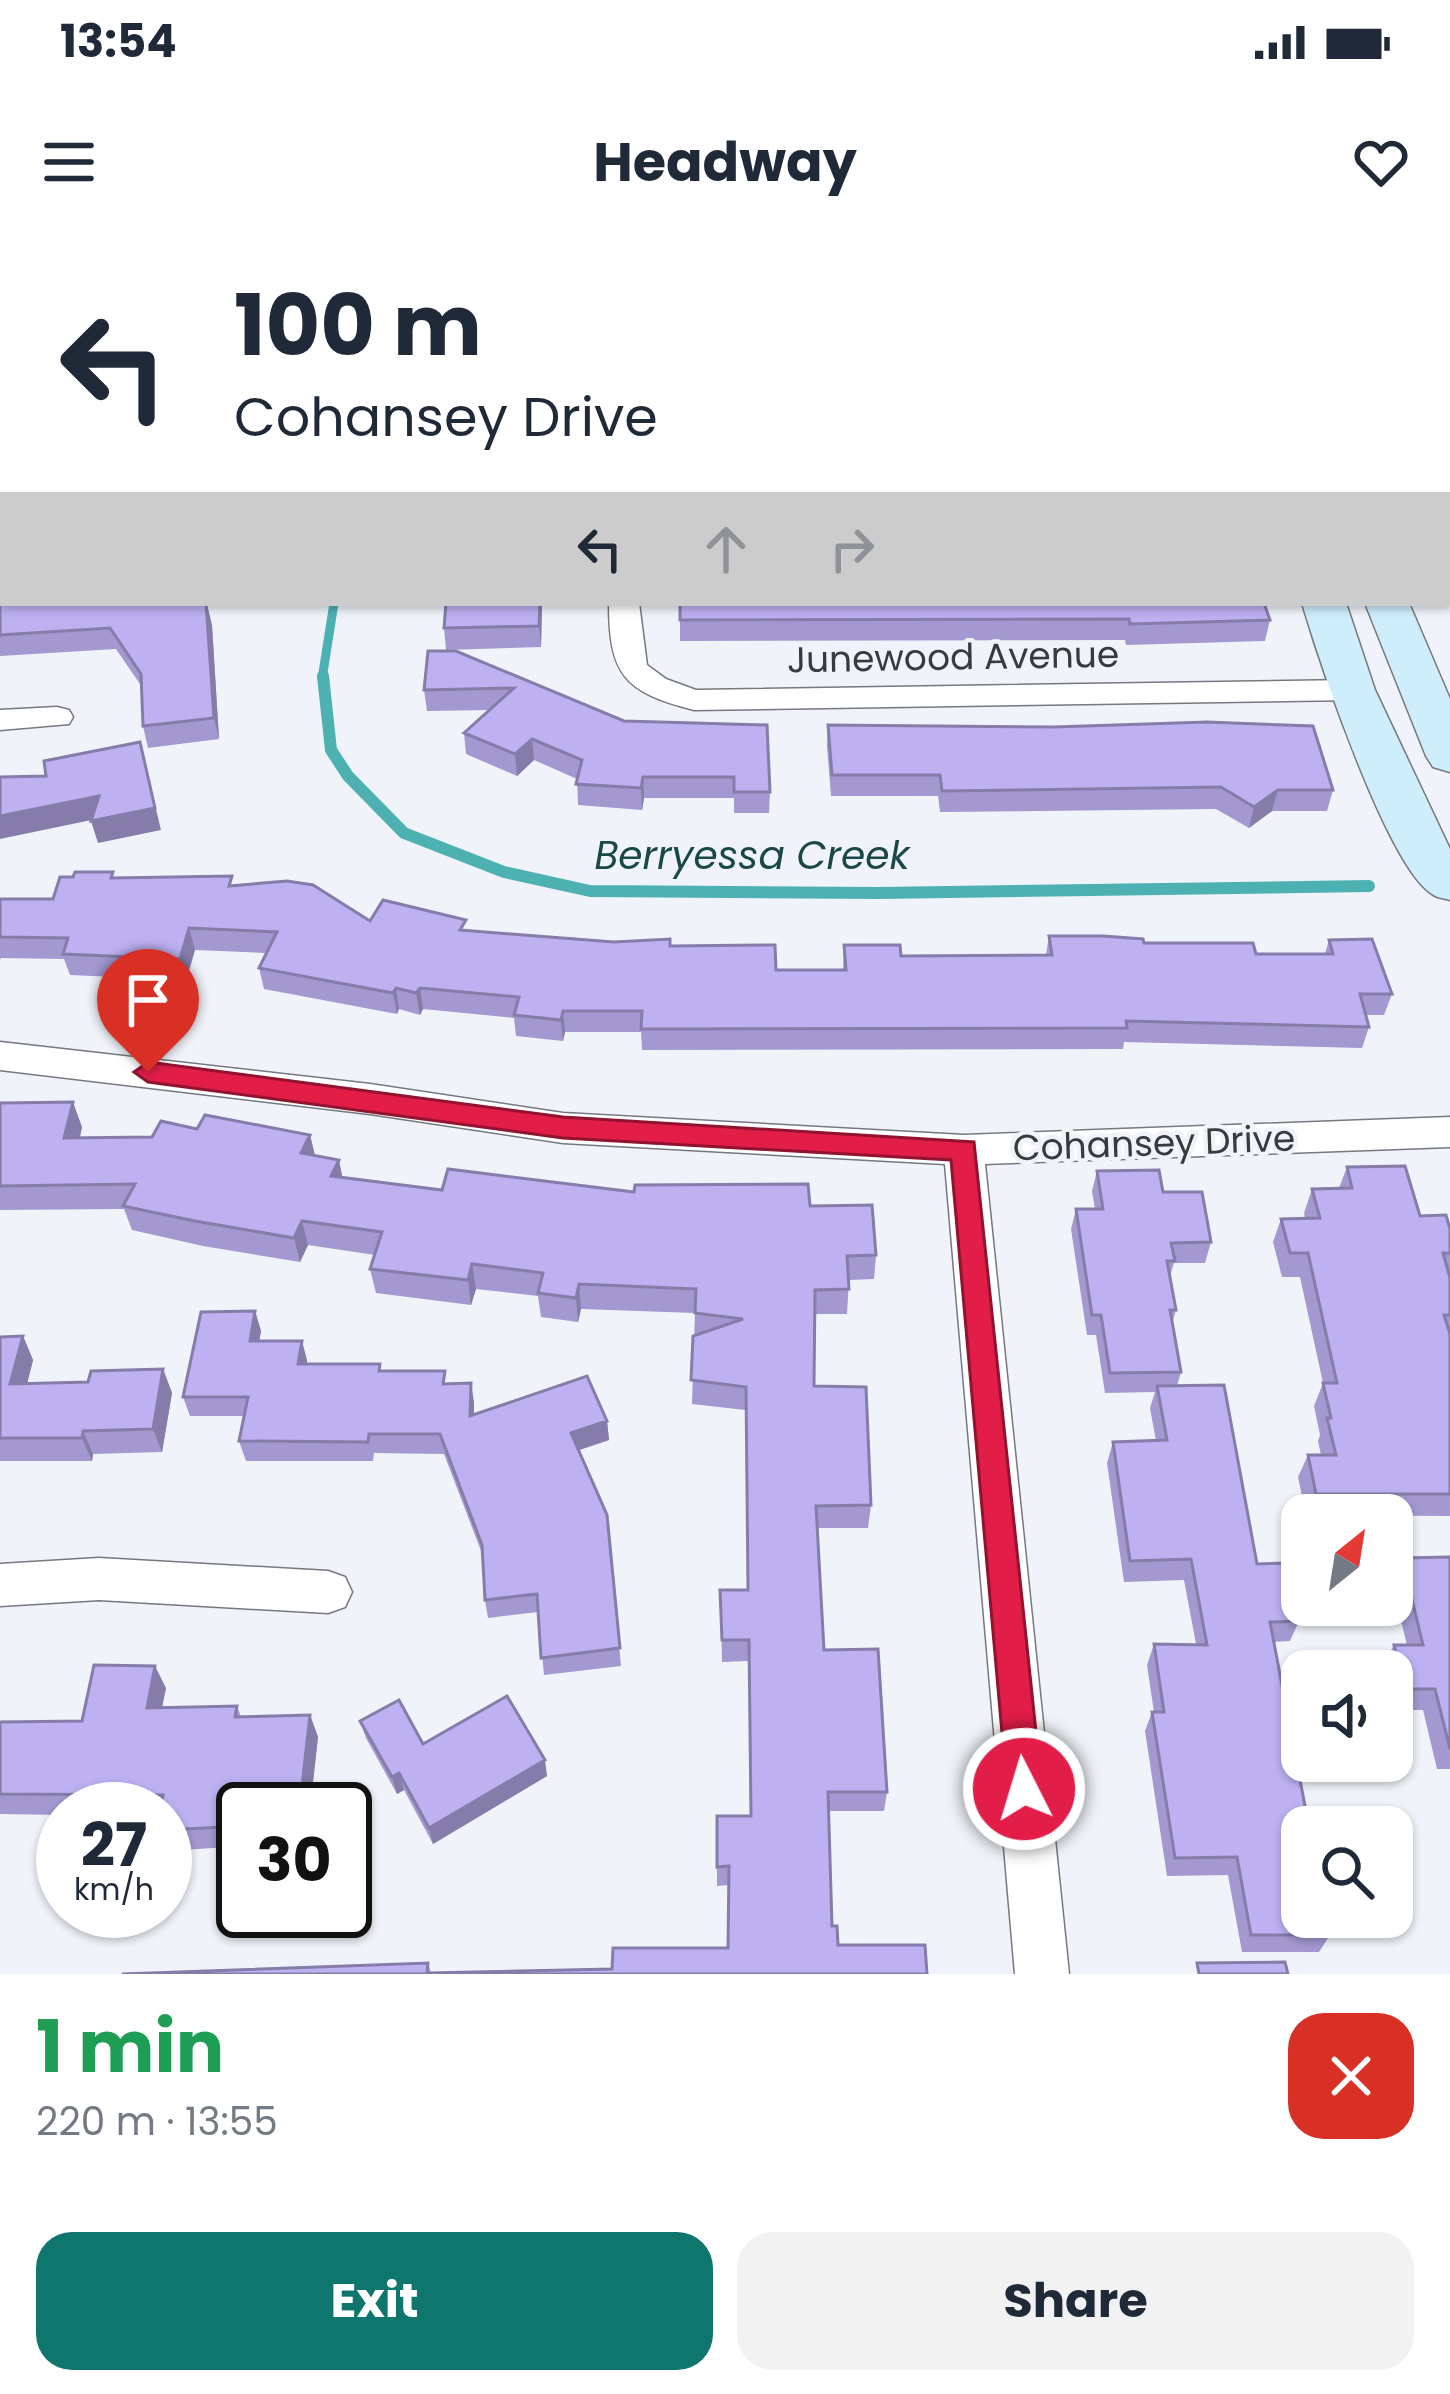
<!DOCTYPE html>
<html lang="en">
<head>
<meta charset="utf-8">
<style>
	body { margin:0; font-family:Poppins,sans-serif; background:#f2f2f3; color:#1f2937; height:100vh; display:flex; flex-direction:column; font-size:45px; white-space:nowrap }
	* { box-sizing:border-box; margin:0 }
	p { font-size:39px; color:#747a83 }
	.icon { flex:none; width:66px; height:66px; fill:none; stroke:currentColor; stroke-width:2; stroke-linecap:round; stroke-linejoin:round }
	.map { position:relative; height:1734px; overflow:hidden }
	.panel { display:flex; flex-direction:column; background:#fff; flex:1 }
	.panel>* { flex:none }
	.hud { position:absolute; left:0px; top:0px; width:1452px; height:366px; box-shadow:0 3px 9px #0004; background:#fff; color:#1f2937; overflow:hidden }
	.needle { width:78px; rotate:30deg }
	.tools { position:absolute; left:1281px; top:1254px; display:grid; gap:24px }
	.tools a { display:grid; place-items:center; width:132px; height:132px; border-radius:24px; background:#fff; box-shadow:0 3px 9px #0004; font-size:60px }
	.speed { position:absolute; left:36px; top:1542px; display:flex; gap:24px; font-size:60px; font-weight:700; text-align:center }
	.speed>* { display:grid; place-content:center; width:156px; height:156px; border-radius:50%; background:#fff; box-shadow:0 3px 9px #0004; line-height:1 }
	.speed small { font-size:30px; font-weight:400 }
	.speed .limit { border:6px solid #111; border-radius:18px; background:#fff; color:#111 }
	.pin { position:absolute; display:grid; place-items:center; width:102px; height:102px; color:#fff; margin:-123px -51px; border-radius:50% 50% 50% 0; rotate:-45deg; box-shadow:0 0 12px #0007 }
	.pin .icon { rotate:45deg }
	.me { position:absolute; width:132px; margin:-66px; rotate:355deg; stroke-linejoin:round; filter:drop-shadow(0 0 9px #0008) }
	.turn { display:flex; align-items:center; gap:42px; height:252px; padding:0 36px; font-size:54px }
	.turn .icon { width:156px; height:156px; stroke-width:2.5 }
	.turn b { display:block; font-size:84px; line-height:102px }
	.lanes { display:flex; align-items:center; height:114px; padding:0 36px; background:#0003; justify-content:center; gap:60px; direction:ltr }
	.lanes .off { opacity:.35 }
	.round { display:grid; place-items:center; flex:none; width:126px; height:126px; border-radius:36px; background:#f2f2f3 }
	.head { display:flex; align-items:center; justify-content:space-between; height:204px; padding:0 36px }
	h1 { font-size:72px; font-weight:700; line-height:90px; color:#1e9e55 }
	.primary-button { display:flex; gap:24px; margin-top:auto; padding:24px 36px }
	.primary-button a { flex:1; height:138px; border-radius:36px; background:#0f766e; color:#fff; font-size:48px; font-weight:700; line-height:138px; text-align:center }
	.primary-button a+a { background:#f2f2f3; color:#1f2937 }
	.status { display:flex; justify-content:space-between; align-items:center; height:84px; padding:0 60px; background:#fff; direction:ltr }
	.status svg { height:33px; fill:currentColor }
	header { display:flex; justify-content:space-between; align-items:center; height:156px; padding:0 36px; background:#fff; font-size:54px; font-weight:700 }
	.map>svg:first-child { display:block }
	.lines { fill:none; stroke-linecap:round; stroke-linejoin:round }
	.stream-far1 { stroke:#4db1b2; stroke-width:9 }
	.stream { stroke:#4db1b2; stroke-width:12 }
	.street-casing { stroke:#75787e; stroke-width:3 }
	.secondary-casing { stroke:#75787e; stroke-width:3 }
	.street { fill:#fff; fill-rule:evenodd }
	.secondary { fill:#ceeefc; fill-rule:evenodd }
	.wall { fill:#a398d0 }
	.shaded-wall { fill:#857ca9 }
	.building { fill:#beb1f2; stroke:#857ca9; stroke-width:3 }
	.route { fill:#e11d48; stroke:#92132f; stroke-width:3 }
	.labels { text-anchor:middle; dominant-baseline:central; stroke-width:9; stroke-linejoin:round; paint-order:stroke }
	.street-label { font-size:36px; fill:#393a3d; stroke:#f0f4fa }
	.water-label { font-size:39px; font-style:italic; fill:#1a4748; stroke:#f0f4fa }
</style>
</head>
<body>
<div class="status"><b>13:54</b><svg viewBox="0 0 49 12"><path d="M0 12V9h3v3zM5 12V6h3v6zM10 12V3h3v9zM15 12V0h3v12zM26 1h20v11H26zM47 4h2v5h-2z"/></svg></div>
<header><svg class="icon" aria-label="menu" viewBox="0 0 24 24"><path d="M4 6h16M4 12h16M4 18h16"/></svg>Headway<svg class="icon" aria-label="heart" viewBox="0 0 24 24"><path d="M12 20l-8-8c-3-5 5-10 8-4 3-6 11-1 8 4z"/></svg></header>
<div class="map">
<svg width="1450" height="1734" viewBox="0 0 1450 1734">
	<rect width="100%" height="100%" fill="#f0f4fa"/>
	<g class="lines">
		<path class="stream-far1" d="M322,439L334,363"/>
		<path class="stream" d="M323,436L331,510L348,536L404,593L504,632L590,651L878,653L1369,646"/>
		<g class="street-casing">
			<path id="street" d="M335,0H363L365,3H337Z
				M687,0H790L685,3Z
				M609,363H639L647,425L666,439L696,450L1352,440L1368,450L1352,460L694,470C624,452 609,435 609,363Z
				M57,467L69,470L73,477L69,484L0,490V470Z
				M0,802L370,844L563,873L964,895L1450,877V907L985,924L1069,1734H1015L945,924L563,903L370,874L0,830Z
				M99,1318L328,1331L345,1337L352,1352L345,1367L328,1373L99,1360L0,1366V1324Z"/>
		</g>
		<g class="secondary-casing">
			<path id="secondary" d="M1208,0H1244L1246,3H1210Z
				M1450,191V216H1449V191Z
				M0,201H3V225H0Z
				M1302,363H1346L1375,450L1450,609V660C1444,658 1437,658 1432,654C1387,626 1319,420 1302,363Z
				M1365,363H1409L1450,459V532L1433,527L1426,516Z"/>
		</g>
		<use href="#street" class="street"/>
		<use href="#secondary" class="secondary"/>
	</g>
	<path class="wall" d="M107,0H287L293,3H116Z
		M0,98H3V157H0Z
		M0,253L212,385L219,499L148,508L143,486L142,447L116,409L0,416Z
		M542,363L541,407L446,410L444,388Z
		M680,363L1270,380L1265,401L1126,405L1125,400L680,401Z
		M428,411L770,552L769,573H734V558H644L642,570L578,565L577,539L534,520L517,536L466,514L464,493L489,470L427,471L424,450Z
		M828,485L1333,550L1327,571H1272L1249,588L1216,569L940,572L938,556H831L827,506Z
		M114,638L234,646L370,681L467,691L670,706L776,730H843L844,705L901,716L1046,715L1049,696L1256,714H1325L1329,700L1392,754L1384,775H1366L1369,787L1362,808L1124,802L1123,809L642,810L641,792H565L563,801L516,796L514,778L423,769L420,775L399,769L397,774L264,749L259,728L267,713L195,710L186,740L70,735L64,719L1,718L0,720V659H53Z
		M0,863L82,887L80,898L152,897L197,889L310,895L315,916L343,938L442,950L634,952L810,966L876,1015L874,1039L849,1040L847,1074H815L814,1146L871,1265L868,1288H817L824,1410L887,1552L884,1571H829L832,1686L838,1705L927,1734H122L428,1723L431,1733L612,1729L728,1708L729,1645L717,1646V1576H750L749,1421L722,1422L721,1372L748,1350L745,1170L692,1164L695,1073L581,1069L578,1082L541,1077L538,1056L476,1049L471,1065L376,1053L370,1029L375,1015L308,1005L300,1022L203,1006L132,990L124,969L0,970Z
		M1347,927L1420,976L1450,989V1276L1306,1275L1298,1237L1308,1215H1321L1318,1201L1320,1195L1314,1166L1323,1143L1300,1037H1282L1273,1002L1281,979L1305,978L1304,973L1312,949L1339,948Z
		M1097,931L1163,952L1211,1002L1205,1023H1174L1170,1036L1176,1070L1172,1084L1181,1132L1177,1146L1257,1324L1299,1381L1290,1401L1273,1402L1330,1695L1319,1712H1242L1228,1635L1167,1636L1145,1491L1152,1472H1154L1147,1425L1154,1404H1196L1184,1340L1124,1342L1107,1223L1113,1202L1156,1201L1150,1168L1155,1152L1105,1153L1096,1095H1087L1071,989L1076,969H1095L1092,951Z
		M255,1071L261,1091L259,1101L307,1120V1124L381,1131L447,1144L471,1143L474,1174L607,1181L609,1200L579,1210L607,1275L621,1426L544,1435L538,1372L488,1378L485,1360L483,1316L444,1214L374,1213L373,1221H246L239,1201L244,1176H190L183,1157Z
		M23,1096L33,1120L27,1144L88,1142L163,1129L172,1153L162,1212L93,1214L92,1221H0V1097Z
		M1450,1317V1529H1437L1423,1470H1393L1392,1431H1384L1382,1426L1394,1405H1407L1392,1344V1338L1402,1318Z
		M166,1448L162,1468L237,1466L241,1477L310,1475L318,1497L310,1569H243V1606L168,1611L165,1606V1569H63V1575L0,1574V1482L82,1481Z
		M360,1481L423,1504L547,1536L433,1604L404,1550L397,1554L366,1498Z"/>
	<path class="shaded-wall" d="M540,363H542L541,407L539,386Z
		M207,364L212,385L219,499L214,478Z
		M532,499L534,520L517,536L515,514Z
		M140,502L161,590L98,603L91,581Z
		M643,537L644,558L642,570L641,548Z
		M1278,550L1272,571L1249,588L1254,567Z
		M99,556L106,577L0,599V576Z
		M189,688L195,710L186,740L180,719Z
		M396,748L399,769L397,774L393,753Z
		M420,748L423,769L420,775L416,753Z
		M563,771L565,792L563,801L561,780Z
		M73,862L82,887L73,923L64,898Z
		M310,895L316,920L301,913Z
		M339,920L344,945L331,936Z
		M302,981L308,1005L300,1022L294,998Z
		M472,1024L476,1049L471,1065L468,1040Z
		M579,1044L581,1069L578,1082L576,1058Z
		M255,1071L261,1091L256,1120L250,1101Z
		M23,1096L33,1120L21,1168L10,1144Z
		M302,1101L307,1120L304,1143L298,1124Z
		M163,1129L172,1153L162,1212L153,1189Z
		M471,1143L474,1162V1195L470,1176Z
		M607,1181L609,1200L573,1212L571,1193Z
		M83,1191L93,1214L92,1221L82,1198Z
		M155,1426L166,1448L157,1490L147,1468Z
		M310,1475L318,1497L310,1569H307L301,1555Z
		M545,1520L547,1536L433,1604L429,1588Z
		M399,1533L404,1550L397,1554L392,1537Z"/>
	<path class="building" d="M186,0H287L293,3H192Z
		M663,0H752V3H652Z
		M928,0H1132V2L1139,3H928Z
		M0,98H3V137H0Z
		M0,253H3V363H206L214,478L143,486L141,434L110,388L0,395Z
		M446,363H540L539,386L444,388Z
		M680,363H1264L1270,380L1130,384L1129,379L680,380Z
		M428,411H456L624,481L767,485L770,552H734V537H643L641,548L576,544L582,520L532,499L515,514L464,493L514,448L424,450Z
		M1207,482L1313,486L1333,550H1278L1254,567L1221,547L942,551L940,535H832L828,485L1054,487Z
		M140,502L155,568L91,581L99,556L0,576V537L46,536L44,521Z
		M75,632H113L111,638L232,636L229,646L287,641L313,645L370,681L383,660L466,680L460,690L614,702L670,699V706L775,705L776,730H846L844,705H900L901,716L1052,715L1049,696H1103L1143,699L1144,703H1253L1256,714H1333L1329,700L1372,699L1392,754H1360L1369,787L1126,781L1127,788L641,789L642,771H563L561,780L514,775L519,757L420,748L416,753L396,748L393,753L259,728L277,692L189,688L180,719L63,714L68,698L0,697V659H53L60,637H73Z
		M73,862L64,898L152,897L161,881L197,889L205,875L310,895L301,913L339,920L331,936L442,950L448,929L634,952L635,945L808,944L810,966L872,965L876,1015L847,1016L849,1049L815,1050L814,1146L866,1147L871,1265L816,1266L824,1410L878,1409L887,1552H828L832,1686H837L838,1705H925L927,1734H122L428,1723L427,1733L612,1729L613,1708H728L729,1626L717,1627V1576H751L749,1400H722L720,1350H748L746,1147L691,1140L693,1096L743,1079L695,1073L696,1049L579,1044L576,1058L538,1053L543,1033L472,1024L468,1040L370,1029L382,992L302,981L294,998L195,981L123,966L135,944L0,946V863Z
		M1405,926L1420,976L1446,975L1450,989V1013H1443L1450,1038V1075H1444L1450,1094V1254H1316L1308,1215H1336L1327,1178H1331L1323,1143H1337L1308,1013H1290L1281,979L1320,978L1312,949L1352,948L1347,927Z
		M1159,930L1163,952H1202L1211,1002L1171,1003L1175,1021H1167L1176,1070H1170L1181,1132L1110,1133L1101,1075H1092L1076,969H1103L1097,931Z
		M255,1071L250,1101H302L298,1124H380L379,1131H445L443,1144L471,1143L470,1176L587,1136L607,1181L571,1193L607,1275L620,1408L541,1418L537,1354L485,1360L482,1305L440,1194H369L368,1202L239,1201L248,1157H183L201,1072Z
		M23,1096L10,1144L88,1142L91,1131L163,1129L153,1189L83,1191L82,1198H0V1097Z
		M1224,1145L1257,1324L1286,1323L1299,1381L1270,1382L1309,1587H1302V1677H1327L1330,1695H1251L1237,1617L1175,1618L1152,1472H1164L1154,1404L1207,1405L1191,1319L1130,1321L1113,1202L1167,1200L1157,1146Z
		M1450,1317V1509L1435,1449H1405L1394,1405H1423L1402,1318Z
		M94,1425L155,1426L147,1468L237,1466L235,1477L310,1475L301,1555H296L294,1569H243V1586L165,1590V1569H160L163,1555L0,1554V1482L82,1481Z
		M507,1456L545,1520L429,1588L399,1533L392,1537L360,1481L399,1460L423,1504Z
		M1285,1722L1288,1734H1199L1197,1723Z"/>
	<path class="route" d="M148,822L563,877L974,902L1042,1549L1037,1561L1024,1566L1012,1561L1007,1549L951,920L563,898L148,842L134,832Z"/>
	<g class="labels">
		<g class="street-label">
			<text transform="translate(953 417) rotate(-1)">Junewood Avenue</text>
			<text transform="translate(1154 903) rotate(-2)">Cohansey Drive</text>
		</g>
		<g class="water-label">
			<text x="752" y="615">Berryessa Creek</text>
		</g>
	</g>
</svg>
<div class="tools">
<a><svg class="needle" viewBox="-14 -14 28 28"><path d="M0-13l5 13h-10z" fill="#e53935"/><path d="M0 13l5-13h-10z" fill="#747a83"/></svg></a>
<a><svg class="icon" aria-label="sound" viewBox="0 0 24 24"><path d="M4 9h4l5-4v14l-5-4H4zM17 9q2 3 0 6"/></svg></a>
<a><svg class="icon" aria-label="search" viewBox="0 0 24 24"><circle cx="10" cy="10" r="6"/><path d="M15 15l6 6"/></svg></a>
</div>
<div class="speed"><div>27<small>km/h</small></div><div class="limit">30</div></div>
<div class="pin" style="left:148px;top:832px;background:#d93025"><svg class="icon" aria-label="arrive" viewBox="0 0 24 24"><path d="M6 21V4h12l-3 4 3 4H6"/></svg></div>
<svg class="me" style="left:1024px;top:1549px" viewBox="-20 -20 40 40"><circle r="17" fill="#e11d48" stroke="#fff" stroke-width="3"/><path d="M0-11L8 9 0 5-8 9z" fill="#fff"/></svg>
<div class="hud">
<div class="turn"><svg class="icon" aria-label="left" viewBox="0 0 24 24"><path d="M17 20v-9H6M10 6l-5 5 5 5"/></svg><div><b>100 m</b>Cohansey Drive</div></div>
<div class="lanes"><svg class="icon" aria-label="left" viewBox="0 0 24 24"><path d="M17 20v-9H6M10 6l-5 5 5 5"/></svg><svg class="icon off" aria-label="ahead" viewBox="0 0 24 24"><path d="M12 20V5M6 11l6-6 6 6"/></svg><svg class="icon off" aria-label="right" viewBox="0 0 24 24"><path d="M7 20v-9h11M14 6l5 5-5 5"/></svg></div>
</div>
</div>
<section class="panel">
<div class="head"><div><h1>1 min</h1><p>220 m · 13:55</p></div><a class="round" style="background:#d93025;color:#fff"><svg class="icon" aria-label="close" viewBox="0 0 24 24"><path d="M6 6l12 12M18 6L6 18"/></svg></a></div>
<div class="primary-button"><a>Exit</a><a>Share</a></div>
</section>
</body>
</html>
